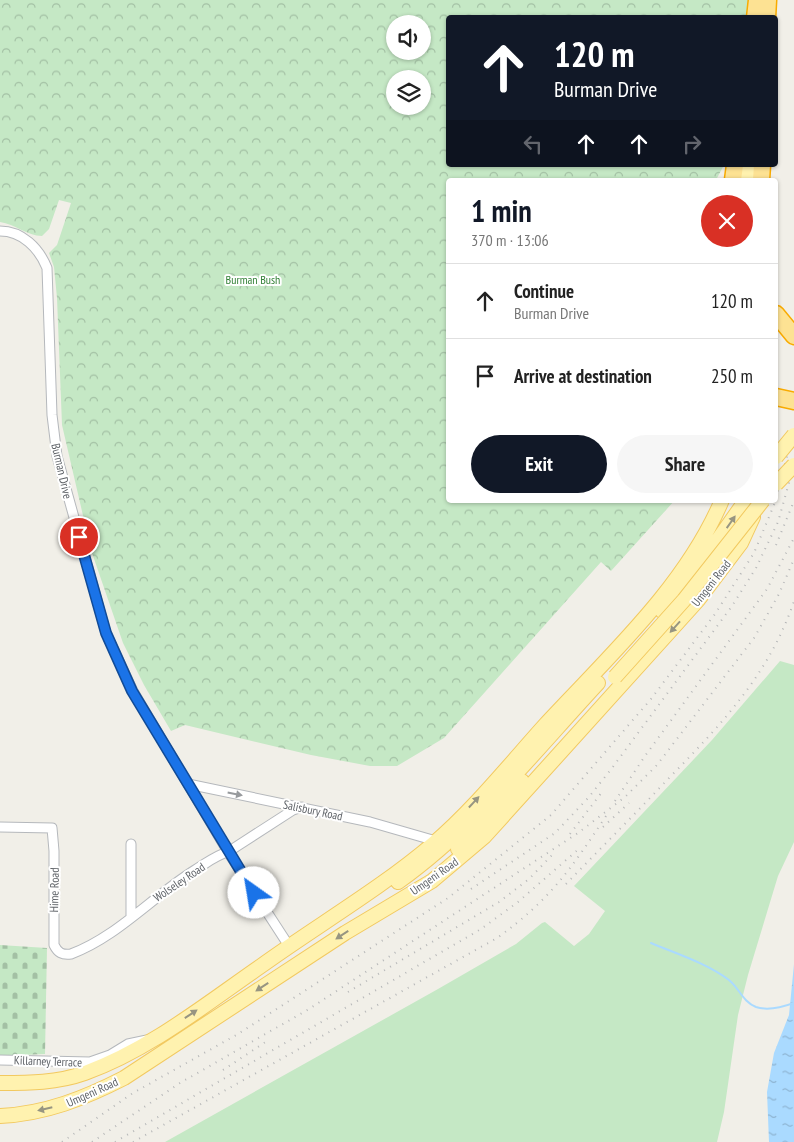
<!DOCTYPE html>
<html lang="en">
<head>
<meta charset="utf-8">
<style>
	body { margin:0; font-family:"PT Sans Narrow",sans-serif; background:#f6f6f6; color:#222; height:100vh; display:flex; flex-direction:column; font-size:19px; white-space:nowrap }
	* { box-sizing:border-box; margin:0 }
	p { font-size:16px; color:#767676 }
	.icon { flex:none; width:28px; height:28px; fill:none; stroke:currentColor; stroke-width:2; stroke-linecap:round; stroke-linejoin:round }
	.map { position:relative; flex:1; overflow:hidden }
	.side { position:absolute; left:446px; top:178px; width:332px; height:325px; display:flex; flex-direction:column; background:#fff; border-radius:5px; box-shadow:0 1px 4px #0004 }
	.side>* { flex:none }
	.top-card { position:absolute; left:446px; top:15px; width:332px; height:152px; border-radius:5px; box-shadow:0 1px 4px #0004; background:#111827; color:#fff; overflow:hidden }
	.buttons { position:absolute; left:386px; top:15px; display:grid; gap:10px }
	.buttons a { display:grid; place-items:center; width:45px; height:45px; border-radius:50%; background:#fff; box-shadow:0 1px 4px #0004; font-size:25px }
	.pin { position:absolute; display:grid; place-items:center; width:42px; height:42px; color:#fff; margin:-21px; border:2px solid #fff; border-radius:50%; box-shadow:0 1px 5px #0007 }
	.me { position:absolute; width:55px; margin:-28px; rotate:328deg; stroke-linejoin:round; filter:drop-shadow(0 0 4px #0008) }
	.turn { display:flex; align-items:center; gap:18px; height:105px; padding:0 25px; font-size:22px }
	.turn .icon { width:65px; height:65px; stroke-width:2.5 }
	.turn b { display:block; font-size:35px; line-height:42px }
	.lanes { display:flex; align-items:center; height:48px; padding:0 25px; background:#0003; justify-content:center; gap:25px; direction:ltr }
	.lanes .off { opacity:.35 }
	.round { display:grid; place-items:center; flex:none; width:52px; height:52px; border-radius:26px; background:#f6f6f6 }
	.head { display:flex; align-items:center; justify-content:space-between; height:85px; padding:0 25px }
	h1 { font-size:30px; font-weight:600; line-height:38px; color:#111827 }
	.primary-button { display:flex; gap:10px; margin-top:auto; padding:10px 25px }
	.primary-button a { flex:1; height:58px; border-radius:30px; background:#111827; color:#fff; font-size:20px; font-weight:600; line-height:58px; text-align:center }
	.primary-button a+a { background:#f6f6f6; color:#222 }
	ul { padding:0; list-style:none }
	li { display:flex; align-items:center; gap:15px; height:75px; padding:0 25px; border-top:1px solid #e0e0e0 }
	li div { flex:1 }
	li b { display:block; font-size:19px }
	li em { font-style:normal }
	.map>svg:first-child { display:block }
	.grass { fill:#c5e8c5 }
	.cemetery { fill:url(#cemetery-stones) }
	.park { fill:url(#park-crowns); fill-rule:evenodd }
	.water { fill:url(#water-ripples) }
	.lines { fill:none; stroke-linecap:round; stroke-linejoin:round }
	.stream { stroke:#aadaff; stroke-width:2 }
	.street-casing { stroke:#b5b8bc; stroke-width:11 }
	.primary-casing { stroke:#f2c960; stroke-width:16 }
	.highway-casing { stroke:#f9ab00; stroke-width:19 }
	.street { stroke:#fff; stroke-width:9 }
	.primary { stroke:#fff2af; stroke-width:14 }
	.highway { stroke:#fde293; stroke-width:16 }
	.rail { stroke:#b6b7b8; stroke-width:2; stroke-dasharray:1 6; stroke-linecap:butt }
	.primary-bridge-casing { stroke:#f2c960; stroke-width:16; stroke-linecap:butt }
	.primary-bridge { stroke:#fff2af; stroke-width:14 }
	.oneway { fill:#979581 }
	.oneway2 { fill:#979a9d }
	.route-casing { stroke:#114b97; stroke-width:12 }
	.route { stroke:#1a73e8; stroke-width:9 }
	.labels { text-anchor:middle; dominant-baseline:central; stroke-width:4; stroke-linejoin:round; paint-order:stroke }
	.park-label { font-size:12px; fill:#348238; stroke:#fff }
	.street-label { font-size:12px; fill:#5f6368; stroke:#fff }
</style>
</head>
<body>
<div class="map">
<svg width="794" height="1142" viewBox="0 0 794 1142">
	<defs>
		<pattern id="cemetery-stones" width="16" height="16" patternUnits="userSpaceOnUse" patternTransform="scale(1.25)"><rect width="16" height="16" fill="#c5e8c5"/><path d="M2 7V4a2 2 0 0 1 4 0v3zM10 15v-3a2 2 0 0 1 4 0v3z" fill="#a3c0a4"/></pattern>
		<pattern id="park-crowns" width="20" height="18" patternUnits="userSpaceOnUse" patternTransform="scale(1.25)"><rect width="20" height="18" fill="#c5e8c5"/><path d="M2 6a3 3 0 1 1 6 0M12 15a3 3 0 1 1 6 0" fill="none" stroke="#a3c0a4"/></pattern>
		<pattern id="water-ripples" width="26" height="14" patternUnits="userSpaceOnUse" patternTransform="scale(1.25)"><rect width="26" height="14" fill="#aadaff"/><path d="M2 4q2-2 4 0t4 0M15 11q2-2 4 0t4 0" fill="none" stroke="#8eb4d2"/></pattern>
	</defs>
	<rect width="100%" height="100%" fill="#f1efe8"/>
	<path class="grass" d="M780,661L794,665V842L778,876L748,975L738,1015L724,1112L717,1142H165L438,989L516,944L542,923L545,922L574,946L589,934L605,911L574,886L712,740Z"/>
	<path class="cemetery" d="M0,945L47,948L45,1054L0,1056Z"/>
	<path class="park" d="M0,0H749L747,17L449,18V165H724L716,180H449V500H675L611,571L601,562L444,738L397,766H370L311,755L185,725L171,731L144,685L123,643L91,550L62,425L57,298L54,267L49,253L57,245L71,203L59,200L49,229L42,236C27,236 15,224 0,222ZM395,24H422V51H395ZM395,79H422V106H395Z"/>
	<path class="water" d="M794,964V1142H769L767,1092L774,1053L789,1015Z"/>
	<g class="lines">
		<path class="stream" d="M651,943C677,954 706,963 729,980C739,988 743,1002 756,1007C768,1011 783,1007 794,1003"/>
		<g class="street-casing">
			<path id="street" d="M0,231C22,231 39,248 47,268L52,415L57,456L106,633L133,691L228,852L289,946
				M188,784L370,822L436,841
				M0,827L52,828L54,851V945C58,953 62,955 71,954C117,937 153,896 195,870C205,864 216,855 228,852L293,810L302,807
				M131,844V916
				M0,1060L90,1062L110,1055L128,1044L147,1040"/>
		</g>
		<g class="primary-casing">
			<path id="primary" d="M742,180L744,165
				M753,180L754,165
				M662,611L705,558L746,500
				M458,849L522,781
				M398,882C475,827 534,752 598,683
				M0,1083C29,1083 57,1083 85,1073C149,1050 206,1004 261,966C318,925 380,889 433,844C474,809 509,765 545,725C608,657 686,586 722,500
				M0,1116C45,1114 85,1098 124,1078L345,933L432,881L484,837L698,600L741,543L753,517"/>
		</g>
		<g class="highway-casing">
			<path id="highway" d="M755,18L757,0
				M767,18L768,0
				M733,180L735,165
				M761,180L762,165
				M776,314L794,336
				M776,397L794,401"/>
		</g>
		<use href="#street" class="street"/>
		<use href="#primary" class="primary"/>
		<use href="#highway" class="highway"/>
		<path class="rail" d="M776,498L794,430
			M776,545L794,501
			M615,801L645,756L767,589L794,538
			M603,827L629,803
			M570,834L602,792
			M566,884C600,849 635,814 669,778C721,725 770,673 794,601
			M471,889L555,833L589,797L612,768L732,606L756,568L778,522L794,465
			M348,992L499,902L529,879L554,853
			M223,1070L267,1041
			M62,1142L133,1093L238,1034L448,898L551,815L651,699L715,614L754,553L776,500
			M92,1142L180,1083L309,1009L578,833L625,797L657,765L754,638L779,594L794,559
			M115,1142L481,929L518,902L581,847
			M133,1142L497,938C550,900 571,869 606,816"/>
		<g class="primary-bridge-casing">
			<path id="primary-bridge" d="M776,457L794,435
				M776,484L794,465
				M615,677L684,600L763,500"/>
		</g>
		<use href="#primary-bridge" class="primary-bridge"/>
	</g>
	<defs><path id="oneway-solid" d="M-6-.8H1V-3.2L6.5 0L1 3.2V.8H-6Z" transform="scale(1.25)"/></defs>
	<g class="oneway">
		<use href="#oneway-solid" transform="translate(731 522) rotate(-55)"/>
		<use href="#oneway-solid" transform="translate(675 627) rotate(132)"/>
		<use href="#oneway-solid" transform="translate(474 802) rotate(-47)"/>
		<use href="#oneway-solid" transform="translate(342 935) rotate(147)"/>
		<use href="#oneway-solid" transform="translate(262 987) rotate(147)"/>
		<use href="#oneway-solid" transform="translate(191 1014) rotate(-34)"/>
		<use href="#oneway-solid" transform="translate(45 1109) rotate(167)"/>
	</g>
	<use class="oneway2" href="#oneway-solid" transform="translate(235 794) rotate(11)"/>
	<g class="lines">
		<g class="route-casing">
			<path id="route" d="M79,537L106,633L132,691L254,893"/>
		</g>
		<use href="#route" class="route"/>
	</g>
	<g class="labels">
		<g class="park-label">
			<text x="253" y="279">Burman Bush</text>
		</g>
		<g class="street-label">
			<text transform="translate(62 471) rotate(77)">Burman Drive</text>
			<text transform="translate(711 583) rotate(-52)">Umgeni Road</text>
			<text transform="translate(313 810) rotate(12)">Salisbury Road</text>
			<text transform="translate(434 876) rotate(-35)">Umgeni Road</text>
			<text transform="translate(179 882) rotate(-34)">Wolseley Road</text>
			<text transform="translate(54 890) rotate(-89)">Hime Road</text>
			<text transform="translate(48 1061) rotate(2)">Killarney Terrace</text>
			<text transform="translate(92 1092) rotate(-24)">Umgeni Road</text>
		</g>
	</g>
</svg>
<div class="buttons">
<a><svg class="icon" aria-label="sound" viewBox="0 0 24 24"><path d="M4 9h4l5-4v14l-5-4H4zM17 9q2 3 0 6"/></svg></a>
<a><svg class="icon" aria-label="layers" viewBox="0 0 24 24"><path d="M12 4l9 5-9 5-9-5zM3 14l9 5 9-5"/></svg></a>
</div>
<div class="pin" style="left:79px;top:537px;background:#d93025"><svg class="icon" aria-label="arrive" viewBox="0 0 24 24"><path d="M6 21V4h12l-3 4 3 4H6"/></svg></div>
<svg class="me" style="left:254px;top:893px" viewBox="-20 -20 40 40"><circle r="19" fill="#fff"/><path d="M0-13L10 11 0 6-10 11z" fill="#1a73e8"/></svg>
<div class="top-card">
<div class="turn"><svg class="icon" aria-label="ahead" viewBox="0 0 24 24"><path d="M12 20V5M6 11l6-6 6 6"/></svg><div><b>120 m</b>Burman Drive</div></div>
<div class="lanes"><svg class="icon off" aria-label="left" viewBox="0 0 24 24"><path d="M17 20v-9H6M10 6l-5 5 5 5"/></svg><svg class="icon" aria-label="ahead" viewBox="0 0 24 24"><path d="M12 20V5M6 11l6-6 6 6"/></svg><svg class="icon" aria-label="ahead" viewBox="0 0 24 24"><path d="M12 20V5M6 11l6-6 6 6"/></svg><svg class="icon off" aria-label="right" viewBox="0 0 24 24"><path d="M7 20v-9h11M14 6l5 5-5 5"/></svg></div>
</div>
<section class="side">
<div class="head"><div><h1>1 min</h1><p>370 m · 13:06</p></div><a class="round" style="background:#d93025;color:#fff"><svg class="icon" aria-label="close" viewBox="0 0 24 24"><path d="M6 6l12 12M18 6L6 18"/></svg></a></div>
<ul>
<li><svg class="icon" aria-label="ahead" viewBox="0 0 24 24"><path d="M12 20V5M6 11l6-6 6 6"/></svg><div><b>Continue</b><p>Burman Drive</p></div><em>120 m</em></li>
<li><svg class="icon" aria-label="arrive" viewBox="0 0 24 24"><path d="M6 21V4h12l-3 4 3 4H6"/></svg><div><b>Arrive at destination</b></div><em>250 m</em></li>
</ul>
<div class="primary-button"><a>Exit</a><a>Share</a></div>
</section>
</div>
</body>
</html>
